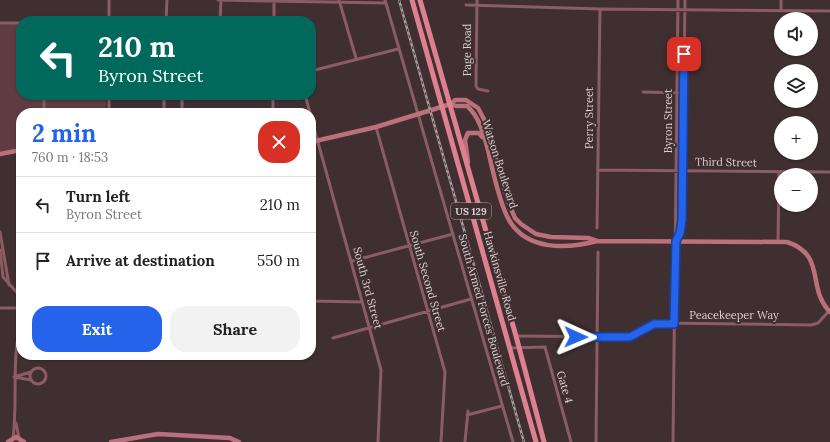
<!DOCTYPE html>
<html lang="en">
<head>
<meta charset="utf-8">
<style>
	body { margin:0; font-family:Lora,serif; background:#f2f2f2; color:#222; height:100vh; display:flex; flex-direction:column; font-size:15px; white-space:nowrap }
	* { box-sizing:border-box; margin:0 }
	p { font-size:13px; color:#767676 }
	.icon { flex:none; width:22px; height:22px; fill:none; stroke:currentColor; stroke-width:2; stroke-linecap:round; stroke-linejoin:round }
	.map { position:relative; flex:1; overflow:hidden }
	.side { position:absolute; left:16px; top:108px; width:300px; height:252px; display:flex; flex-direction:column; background:#fff; border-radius:16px; box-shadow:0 1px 3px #0004 }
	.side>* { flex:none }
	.top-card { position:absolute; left:16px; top:16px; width:300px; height:84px; border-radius:16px; box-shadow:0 1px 3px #0004; background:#00695c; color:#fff; overflow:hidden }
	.fabs { position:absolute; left:774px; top:12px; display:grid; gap:8px }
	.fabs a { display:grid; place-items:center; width:44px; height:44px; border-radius:50%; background:#fff; box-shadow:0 1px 3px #0004; font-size:20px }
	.pin { position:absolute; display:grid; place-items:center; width:34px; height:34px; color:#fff; margin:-17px; border-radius:8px; box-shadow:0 2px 6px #0006 }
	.me { position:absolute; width:44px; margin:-22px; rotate:91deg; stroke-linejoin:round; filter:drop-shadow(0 0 3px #0008) }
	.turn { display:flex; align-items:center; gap:14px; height:84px; padding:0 16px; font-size:18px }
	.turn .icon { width:52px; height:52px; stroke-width:2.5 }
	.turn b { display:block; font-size:28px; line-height:34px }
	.round { display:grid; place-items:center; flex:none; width:42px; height:42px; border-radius:16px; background:#f2f2f2 }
	.summary { display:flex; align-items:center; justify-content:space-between; height:68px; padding:0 16px }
	h1 { font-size:24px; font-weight:700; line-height:30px; color:#2563eb }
	.action { display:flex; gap:8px; margin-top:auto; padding:8px 16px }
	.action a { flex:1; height:46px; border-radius:16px; background:#2563eb; color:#fff; font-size:16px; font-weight:700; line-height:46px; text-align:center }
	.action a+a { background:#f2f2f2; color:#222 }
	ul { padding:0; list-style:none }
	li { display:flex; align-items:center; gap:12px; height:56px; padding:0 16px; border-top:1px solid #e0e0e0 }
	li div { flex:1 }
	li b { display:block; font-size:15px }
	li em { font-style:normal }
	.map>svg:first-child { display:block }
	.green { fill:#5f3c42 }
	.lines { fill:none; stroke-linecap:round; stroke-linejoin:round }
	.street { stroke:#8b5c63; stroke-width:3 }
	.secondary { stroke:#bb707c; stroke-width:4.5 }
	.primary { stroke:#df8090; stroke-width:5 }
	.rail-casing { stroke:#a99c9d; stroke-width:2.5 }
	.rail { stroke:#3f2f31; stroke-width:1; stroke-dasharray:3; stroke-linecap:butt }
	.route-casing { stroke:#184099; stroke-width:10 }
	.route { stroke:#2563eb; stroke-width:7 }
	.labels { text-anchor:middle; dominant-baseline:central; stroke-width:4; stroke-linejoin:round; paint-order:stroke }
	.shield { fill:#3f2f31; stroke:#ada0a2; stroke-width:1 }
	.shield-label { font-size:10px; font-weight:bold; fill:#dcd1d2 }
	.street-label { font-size:11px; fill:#dcd1d2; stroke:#3f2f31 }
</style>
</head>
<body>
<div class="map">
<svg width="830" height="442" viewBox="0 0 830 442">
	<rect width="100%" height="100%" fill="#3f2f31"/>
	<path class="green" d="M0,24H21V95H106V113H21V147L0,153Z"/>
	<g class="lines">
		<path class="street" d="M109,0V21
			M218,0L386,3
			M339,0L356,58
			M385,0L513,442
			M477,0L476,86L478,89L488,91
			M274,1V21
			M466,5L600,9L830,11
			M781,11V0
			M166,21L167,0
			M220,21L221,0
			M0,23H21
			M311,71L398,49
			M643,92L684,93
			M305,95L310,113
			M182,107V95
			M44,113V95
			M109,113V95
			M164,113V95
			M273,113V95
			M311,117L381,370L378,442
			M376,127L445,372L441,442
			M598,170L830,172
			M597,228L600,9
			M0,232L9,285
			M677,241L680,233L682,220L685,0
			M778,242L779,172
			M0,250L3,277L21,297
			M352,261L453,234
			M311,301L362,302
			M0,308H21
			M516,336L630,337L649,326L661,323L811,325L818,323L829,311
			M333,338L471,299
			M510,348L545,347L571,442
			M30 376a8 8 0 1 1 16 0a8 8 0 1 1-16 0Z
			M14,377L31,372
			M14,377L31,380
			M467,415L502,406
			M16,423L19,438
			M13,438C18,399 11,361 21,322
			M465,442L468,411
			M596,442L598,252
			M673,442L678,0"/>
		<path class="secondary" d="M451,104L456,106H467C479,116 484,135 488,150C492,168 500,205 509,220C527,251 567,249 597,241
			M311,142L376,127L451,104L455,100H466L478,108L485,121L508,201L515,218L521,224L536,234L551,237L588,238L597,241L787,242C827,255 806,288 830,312
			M0,154L21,150
			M468,162L465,140L468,133H479L482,137
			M8,442L16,437L24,442
			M111,442L158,434L230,438L239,442"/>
		<path class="primary" d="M412,0L536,442
			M420,0L516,336L544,442"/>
		<g class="rail-casing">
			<path id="rail" d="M399,0L524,442"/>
		</g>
		<use href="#rail" class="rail"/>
	</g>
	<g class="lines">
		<g class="route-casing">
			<path id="route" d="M576,337H630L654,324H674L676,241L680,233L682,220L684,54"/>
		</g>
		<use href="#route" class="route"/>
	</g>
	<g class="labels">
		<rect class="shield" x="451" y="203" width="40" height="16" rx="3"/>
		<g class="shield-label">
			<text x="471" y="211">US 129</text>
		</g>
		<g class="street-label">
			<text transform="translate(467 50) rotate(-90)">Page Road</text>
			<text transform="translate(589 118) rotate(-90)">Perry Street</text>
			<text transform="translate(668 121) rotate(-90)">Byron Street</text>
			<text transform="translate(726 162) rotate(1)">Third Street</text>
			<text transform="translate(500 164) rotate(72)">Watson Boulevard</text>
			<text transform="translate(500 276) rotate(74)">Hawkinsville Road</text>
			<text transform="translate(428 281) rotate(74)">South Second Street</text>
			<text transform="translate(368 288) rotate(75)">South 3rd Street</text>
			<text transform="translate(484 310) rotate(74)">South Armed Forces Boulevard</text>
			<text x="734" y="315">Peacekeeper Way</text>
			<text transform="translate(565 387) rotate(74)">Gate 4</text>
		</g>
	</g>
</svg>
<div class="fabs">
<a><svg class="icon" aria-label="sound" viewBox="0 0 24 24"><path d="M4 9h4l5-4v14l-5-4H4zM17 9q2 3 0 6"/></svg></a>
<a><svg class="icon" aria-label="layers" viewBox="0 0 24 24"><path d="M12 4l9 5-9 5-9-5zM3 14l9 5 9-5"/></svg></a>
<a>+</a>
<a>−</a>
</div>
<div class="pin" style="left:684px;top:54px;background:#d93025"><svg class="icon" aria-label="arrive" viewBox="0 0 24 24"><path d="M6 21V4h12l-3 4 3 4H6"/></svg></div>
<svg class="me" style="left:576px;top:337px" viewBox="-20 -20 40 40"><path d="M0-17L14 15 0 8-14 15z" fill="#2563eb" stroke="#fff" stroke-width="4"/></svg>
<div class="top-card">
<div class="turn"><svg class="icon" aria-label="left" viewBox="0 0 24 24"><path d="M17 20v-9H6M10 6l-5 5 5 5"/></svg><div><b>210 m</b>Byron Street</div></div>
</div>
<section class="side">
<div class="summary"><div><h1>2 min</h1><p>760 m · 18:53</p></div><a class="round" style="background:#d93025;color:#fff"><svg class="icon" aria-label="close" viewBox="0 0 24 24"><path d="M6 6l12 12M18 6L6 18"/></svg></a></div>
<ul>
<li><svg class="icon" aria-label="left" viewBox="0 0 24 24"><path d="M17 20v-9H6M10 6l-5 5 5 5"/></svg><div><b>Turn left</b><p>Byron Street</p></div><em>210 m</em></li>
<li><svg class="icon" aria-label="arrive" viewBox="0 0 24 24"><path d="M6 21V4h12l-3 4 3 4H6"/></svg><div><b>Arrive at destination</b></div><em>550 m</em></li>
</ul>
<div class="action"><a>Exit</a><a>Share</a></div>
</section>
</div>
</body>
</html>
